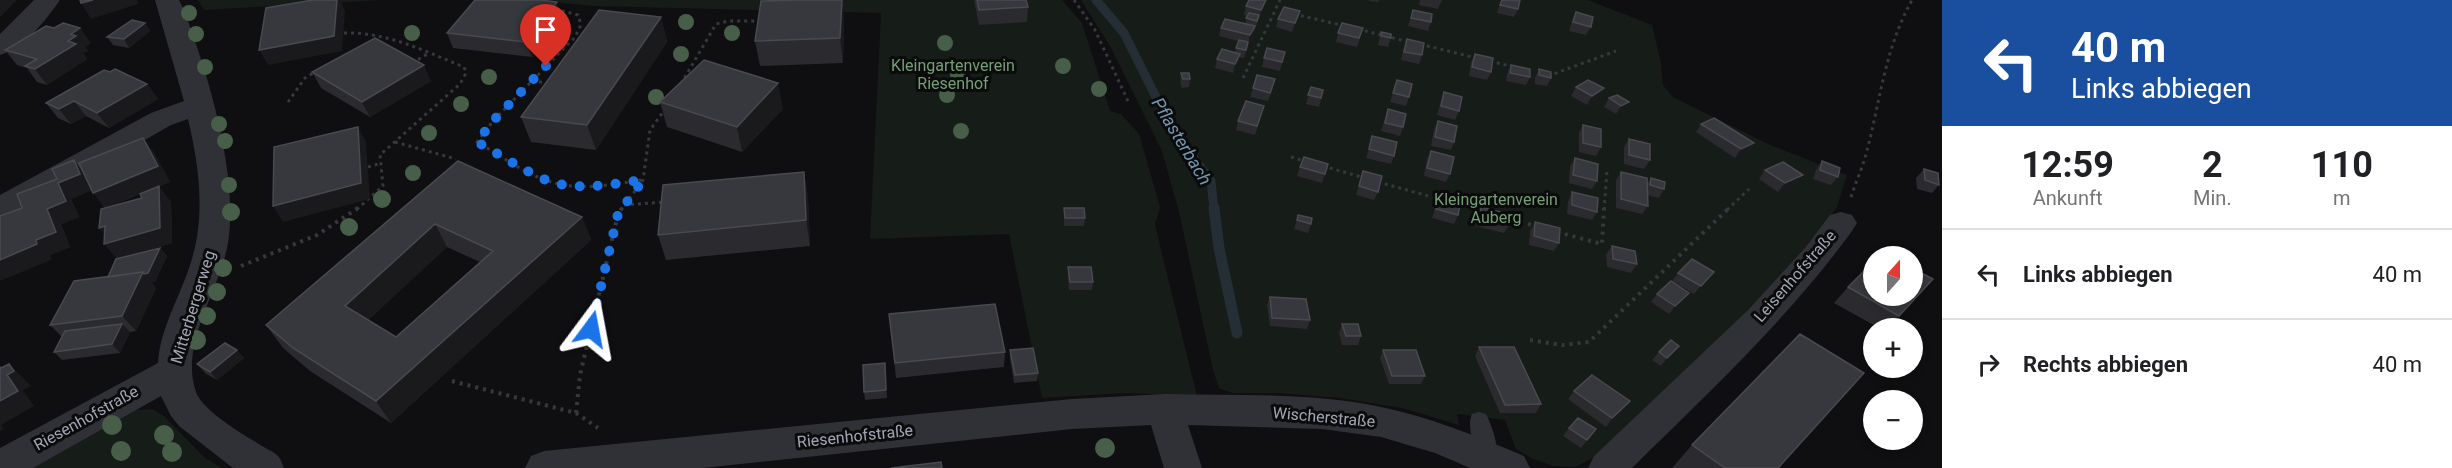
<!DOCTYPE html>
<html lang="de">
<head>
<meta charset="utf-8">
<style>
	body { margin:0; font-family:Roboto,sans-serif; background:#f2f2f2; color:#202124; height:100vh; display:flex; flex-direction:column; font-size:22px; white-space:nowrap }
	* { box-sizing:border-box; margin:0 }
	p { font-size:20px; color:#757577 }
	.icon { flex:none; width:33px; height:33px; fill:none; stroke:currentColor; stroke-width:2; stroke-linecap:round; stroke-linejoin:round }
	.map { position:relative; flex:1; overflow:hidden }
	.details { display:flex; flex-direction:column; background:#fff; width:510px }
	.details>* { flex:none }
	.banner { background:#1a4fa0; color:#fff; overflow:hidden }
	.needle { width:39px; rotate:21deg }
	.controls { position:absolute; left:1863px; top:246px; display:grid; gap:12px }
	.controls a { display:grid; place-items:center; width:60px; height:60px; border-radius:50%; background:#fff; box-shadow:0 3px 9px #0003; font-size:30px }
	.pin { position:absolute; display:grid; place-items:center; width:51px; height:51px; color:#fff; margin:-62px -26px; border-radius:50% 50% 50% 0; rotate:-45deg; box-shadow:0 0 6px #0007 }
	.pin .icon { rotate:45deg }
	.me { position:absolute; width:66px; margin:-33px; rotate:13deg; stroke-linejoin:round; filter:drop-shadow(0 0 4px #0008) }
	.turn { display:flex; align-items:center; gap:21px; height:126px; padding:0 30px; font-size:27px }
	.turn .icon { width:78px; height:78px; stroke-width:2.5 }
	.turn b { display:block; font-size:42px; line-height:51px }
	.eta { display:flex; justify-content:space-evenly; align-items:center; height:102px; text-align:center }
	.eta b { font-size:36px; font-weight:700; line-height:42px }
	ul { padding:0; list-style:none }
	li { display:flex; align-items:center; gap:18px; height:90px; padding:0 30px; border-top:2px solid #e0e0e0 }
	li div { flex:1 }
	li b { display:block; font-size:22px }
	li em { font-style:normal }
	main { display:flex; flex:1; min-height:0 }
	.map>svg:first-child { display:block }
	.green { fill:#161c17 }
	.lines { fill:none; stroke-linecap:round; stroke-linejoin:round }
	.stream-far1 { stroke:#262e35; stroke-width:9 }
	.stream { stroke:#262e35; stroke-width:11 }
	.path-far1 { stroke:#36383d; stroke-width:3; stroke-dasharray:3 4; stroke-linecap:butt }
	.path { stroke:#36383d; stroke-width:4; stroke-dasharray:3 5; stroke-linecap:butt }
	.service { fill:#303136; fill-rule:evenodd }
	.minor { fill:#303136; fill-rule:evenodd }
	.tree { fill:#475e49 }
	.wall { fill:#2b2b2f; fill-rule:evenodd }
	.shaded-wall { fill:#1a1a1d }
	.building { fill:#37383d; stroke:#484a50; stroke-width:1.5; fill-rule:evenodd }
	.route { stroke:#1a73e8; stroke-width:10; stroke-dasharray:0 18 }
	.labels { text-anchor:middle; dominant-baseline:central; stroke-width:6; stroke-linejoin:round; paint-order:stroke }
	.park-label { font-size:16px; fill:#759f77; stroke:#0b0b0c }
	.street-label { font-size:16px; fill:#a0a6b3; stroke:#0b0b0c }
	.water-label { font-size:18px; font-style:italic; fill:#7495b0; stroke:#0b0b0c }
</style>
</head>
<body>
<main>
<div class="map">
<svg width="1942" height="468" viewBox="0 0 1942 468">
	<rect width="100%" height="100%" fill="#0f0f11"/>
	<path class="green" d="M198,0H382L204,10Z
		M533,0H1062L1082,23L1110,111L1121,114L1139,134L1160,207L1155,225L1197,396L1125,393L1042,398L1009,234L870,239L881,13L594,6Z
		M1081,0H1588L1652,25L1661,63L1663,85L1673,97L1768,144L1847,175L1837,207L1818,234L1783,273L1745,313L1591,459L1575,467L1553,466L1531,458L1516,449L1505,420L1457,414L1459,425L1402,408L1340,398L1277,393H1232L1219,388L1213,370L1179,212L1162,151L1111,48Z
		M152,409L164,416L205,458L222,468H12L131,410Z"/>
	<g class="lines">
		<path class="stream-far1" d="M1096,0L1124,33L1173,131L1211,181L1214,210"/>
		<path class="stream" d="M1214,208L1219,248L1237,333"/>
		<path class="path-far1" d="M1074,0L1095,30L1128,101
			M555,9L578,15L581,25L575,37L493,121L477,142C503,157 530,178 559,184C586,190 615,184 642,180
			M1294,14L1345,26
			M1358,29L1409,42
			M344,33C388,32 424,51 464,67L466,73L460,84L380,155L383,186L356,210
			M1420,44L1476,58
			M1490,61L1514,67
			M412,63L429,53
			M1548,76L1616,51
			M1243,78L1280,0
			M532,81L548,83
			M681,84L716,24L728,21H762
			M288,102L305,78L320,69
			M395,142L456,159
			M1291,157L1307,162
			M1323,166L1365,178
			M368,167L381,163
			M1378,182L1443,200
			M1851,197C1855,184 1861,171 1865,158C1880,104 1884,50 1912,0
			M1456,204L1478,210
			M624,205L665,202
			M621,210L643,180L650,130L666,108
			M1604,210L1607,171
			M1727,210L1749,189"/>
		<path class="path" d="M1472,208L1483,211
			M1505,217L1535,226
			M1557,232L1602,244L1604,208
			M241,266L317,235L358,208
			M1530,340L1562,345L1589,342L1729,208
			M452,381L576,413L598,428
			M576,413L580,375L618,214L622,208"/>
		<path class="service" d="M1479,412L1486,414C1492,426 1501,451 1495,463L1488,466L1481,463C1475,451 1466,426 1472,414Z"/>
		<path class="minor" d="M34,0H60C47,19 23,49 0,55V34Z
			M155,0H179L183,8C208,73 239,175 228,243C220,291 179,343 196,392C202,410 242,434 259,444C264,448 273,451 278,456C281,459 282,464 284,468H233L179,426L171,416L161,396L33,468H0V448L158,363C160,328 181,295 191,262C206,215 199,166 188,119L171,125L11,217L0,220V195L151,113L184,101Z
			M1841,212L1852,215L1857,223L1852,231C1788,319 1709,392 1632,468H1588L1594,456L1748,310L1805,248L1830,215Z
			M1165,394C1236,396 1311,392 1381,407C1431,417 1478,437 1524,456L1530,468H1470L1435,453L1381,437L1322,429L1188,425L1202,468H1164L1151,425L1072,429L703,468H525L531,456L544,451L1072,399Z"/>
	</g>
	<g class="tree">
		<circle cx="189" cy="13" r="8"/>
		<circle cx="686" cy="22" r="8"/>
		<circle cx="412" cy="33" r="8"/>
		<circle cx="732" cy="33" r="8"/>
		<circle cx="196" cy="34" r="8"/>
		<circle cx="945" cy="43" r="8"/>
		<circle cx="681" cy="54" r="8"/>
		<circle cx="1063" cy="66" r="8"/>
		<circle cx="205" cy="67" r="8"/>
		<circle cx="958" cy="75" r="8"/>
		<circle cx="489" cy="77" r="8"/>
		<circle cx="1099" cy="89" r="8"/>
		<circle cx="947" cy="95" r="8"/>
		<circle cx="656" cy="97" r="8"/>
		<circle cx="461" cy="104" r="8"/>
		<circle cx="219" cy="124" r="8"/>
		<circle cx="961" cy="131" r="8"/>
		<circle cx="429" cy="133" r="8"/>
		<circle cx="225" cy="141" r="8"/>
		<circle cx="413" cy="173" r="8"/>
		<circle cx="229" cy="185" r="8"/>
		<circle cx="382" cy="199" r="9"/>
		<circle cx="231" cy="212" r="9"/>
		<circle cx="349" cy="227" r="9"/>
		<circle cx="223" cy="268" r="9"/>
		<circle cx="217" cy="292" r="9"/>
		<circle cx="207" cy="316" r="9"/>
		<circle cx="196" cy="340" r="10"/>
		<circle cx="112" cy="425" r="10"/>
		<circle cx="164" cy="435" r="10"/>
		<circle cx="1105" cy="448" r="10"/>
		<circle cx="121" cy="451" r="10"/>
		<circle cx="172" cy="452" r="10"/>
	</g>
	<path class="wall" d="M842,0L844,23L843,63L760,66L755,41Z
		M974,0H1026L1028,7L1027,22L979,25Z
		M1369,0H1379L1378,2L1369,1Z
		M1420,0H1442L1438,9L1419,5Z
		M1501,0H1520L1518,9L1514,17L1497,13Z
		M1246,6L1264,8L1259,18L1253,35L1248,44L1244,58L1239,57L1238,62L1233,73L1215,68L1217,59L1235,52L1238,41L1219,36L1221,28L1245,24L1248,16L1244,15Z
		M1413,10L1431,22L1428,31L1408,26Z
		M1576,12L1591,27L1586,35L1569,31L1572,21Z
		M562,17L532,57L453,48L447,33Z
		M661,17L667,42L596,150L531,142L521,117Z
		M1278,19H1298L1292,32L1276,27Z
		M145,23L150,31L129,48L113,45L107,37Z
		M1363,28L1357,47L1336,42L1338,33Z
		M1381,32L1391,38L1388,47L1378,45Z
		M1407,39L1422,55L1419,64L1401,60L1404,47Z
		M91,43L85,47L88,51L83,53L87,59L47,85L37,82L27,68L17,65L5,50Z
		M1285,52L1280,71L1262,67L1264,58Z
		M1475,54L1491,72L1487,80L1469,76L1471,62Z
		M1511,65L1530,77L1526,85L1506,81L1507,74Z
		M1539,69L1551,78L1547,86L1535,84V78Z
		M110,72L147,84L158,99L109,128L86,116L71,124L58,118L46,103Z
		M312,72L431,81L370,117L321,88Z
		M1181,73L1190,79L1189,87L1182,88L1180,82Z
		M1397,80L1409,97L1406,106L1390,102Z
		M1311,87L1323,90L1319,107L1306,104Z
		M1576,87L1604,88L1600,97L1587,105L1571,96Z
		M1253,88H1273L1268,101L1250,97Z
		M1444,92L1459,111L1455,120L1437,115L1441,101Z
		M1617,95L1624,111L1616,114L1604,107L1609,98Z
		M660,102L783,109L742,152L667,127Z
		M1388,109L1403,127L1400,136L1381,131Z
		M1262,114L1255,135L1236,130L1238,121Z
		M1438,121L1454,142L1451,150L1431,146L1434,129Z
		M1701,124L1754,143L1748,152L1735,158L1696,132Z
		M1583,125L1601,147L1596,156L1579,152V133Z
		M1372,136L1394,156L1391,164L1366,158Z
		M143,138L154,153L170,182L158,187L171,202L172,243L135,254L160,248L167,256L155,282H151L156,288L136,331L130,332L120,353L62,360L54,352L62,337L50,325L108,277L117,259L105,208L92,190L71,199L79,217L61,224L70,247L50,255L51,260L22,208L84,173ZM140,194L142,198L109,207Z
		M1629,139L1650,160L1644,169L1624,164V147Z
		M1431,151L1450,174L1446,182L1424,176L1427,159Z
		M1575,158L1597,181L1592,189L1569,183L1570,166Z
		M458,161L582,217L591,240L391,423L310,371L283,348L266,325ZM447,247L480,262L396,337L368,320Z
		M1822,161L1838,177L1831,185L1813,179L1816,170Z
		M1328,164L1322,183L1297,176L1300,167Z
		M1924,169L1939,185L1932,193L1917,189L1916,178Z
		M1765,170L1803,175L1796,183L1778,192L1759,179Z
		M1363,171L1378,192L1374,200L1356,195Z
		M804,172L808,198L810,246L666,260L658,235Z
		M1621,172L1647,184L1651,178L1664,189L1659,198L1647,195L1648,206L1642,214L1616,208V180Z
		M1572,192L1597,212L1592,220L1567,214L1568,201Z
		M1440,193L1458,215L1454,224L1432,218L1437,202Z
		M1481,207L1509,225L1504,233L1476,226L1477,216Z
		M1064,208L1085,218L1084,226H1064Z
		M1298,215L1311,224L1308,233L1294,229Z
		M1535,222L1559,243L1554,251L1529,245L1530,231Z
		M1612,246L1637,264L1631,273L1607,267L1606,254Z
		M1068,267L1093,282L1092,290H1069L1068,276Z
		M1714,272L1694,294L1672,281L1678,273Z
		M1848,287L1899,316L1886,328H1879L1834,303Z
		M1689,293L1683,301L1669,314L1651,302L1657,294Z
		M1270,297L1310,320L1307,329L1270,326L1267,305Z
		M889,314L1005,352L1004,367L896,378Z
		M1342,324L1361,336L1358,345H1342L1339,333Z
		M1679,346L1661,366L1652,360L1659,352Z
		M1479,347L1541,404L1536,413H1500L1475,356Z
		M237,350L244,358L217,380L205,373L197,364Z
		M1010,350L1038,373L1037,381L1014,383L1010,358Z
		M1383,350L1425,376L1421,384H1389L1380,358Z
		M885,372L887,398L865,400L864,392Z
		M1574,391L1630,401L1624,409L1606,427L1568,399Z
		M1569,428L1596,429L1581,448L1563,436Z
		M1692,445L1778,468H1672Z"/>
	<path class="shaded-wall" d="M0,0H15L16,1L0,17Z
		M93,0H137L138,4L91,19L81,3Z
		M337,0H340L345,11L342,51L268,65L259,50Z
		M842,0L844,23L843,63L840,38Z
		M1266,0L1264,8L1259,18L1261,10Z
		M557,2L562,17L532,57L526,42Z
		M1300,11L1298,19L1292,32L1295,23Z
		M661,17L667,42L596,150L587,125Z
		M145,23L150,31L129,48L124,39Z
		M1255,26L1253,35L1248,44L1250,35Z
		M80,28L91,43L85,47L88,51L83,53L87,59L47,85L35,69L68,41L71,34Z
		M1240,54L1238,62L1233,73L1235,64Z
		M424,65L431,81L370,117L362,102Z
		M778,83L783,109L742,152L737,127Z
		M147,84L158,99L109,128L97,113Z
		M1604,88L1600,97L1587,105L1592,96Z
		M74,101L86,116L71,124L59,109Z
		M1629,102L1624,111L1616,114L1621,106Z
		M358,127L366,142L370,199L283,222L273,206Z
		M143,138L154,153L170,182L106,208L93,193Z
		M1754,143L1748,152L1735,158L1741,149Z
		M74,160L86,176L93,190L71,199L79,217L61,224L70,247L50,255L51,260L0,281V260L36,240L47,209L58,183Z
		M804,172L808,198L810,246L806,220Z
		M1803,175L1796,183L1778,192L1785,183Z
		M159,186L171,202L172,243L117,259L104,244L111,242L99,228Z
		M582,217L591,240L391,423L376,401Z
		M435,224L447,247L359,329L345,306Z
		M160,248L167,256L155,282H151L156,288L136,331L122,316L114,288Z
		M1714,272L1708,280L1694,294L1701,286Z
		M1689,293L1683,301L1669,314L1675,306Z
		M122,324L130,332L120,353L112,344Z
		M1679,346L1673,354L1661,366L1667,358Z
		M237,350L244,358L217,380L210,372Z
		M9,364L31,386L23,390L34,406L1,425L4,429L0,431V367L8,374Z
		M1630,401L1624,409L1606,427L1612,418Z"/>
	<path class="building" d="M80,0H93L81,3Z
		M313,0H337L334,36L259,50L266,8Z
		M475,0H540L557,2L526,42L447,33Z
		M797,0H842L840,38L755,41L761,1Z
		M977,0H1026L1028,7L979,10Z
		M1249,0H1266L1261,10L1246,6Z
		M1502,0H1520L1518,9L1500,5Z
		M1284,7L1300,11L1295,23L1278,19Z
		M599,10L661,17L587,125L521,117Z
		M1413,10L1432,14L1431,22L1411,18Z
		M1576,12L1593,17L1591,27L1573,22Z
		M1249,13L1259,15L1257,21L1246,18Z
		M1225,19L1255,26L1250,35L1221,28Z
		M132,20L145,23L124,39L107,37Z
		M63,23L80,28L71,34L76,36L68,41L76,44L35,69L25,66L37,59L5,50L46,26L54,28Z
		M1342,23L1363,28L1359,38L1338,33Z
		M1381,32L1391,34V38L1381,36Z
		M375,38L424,65L362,102L312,72Z
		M1407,39L1424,43L1422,55L1404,52Z
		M1239,40L1248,42L1246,50L1236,48Z
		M1267,48L1285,52L1282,62L1264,58Z
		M1222,49L1240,54L1235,64L1217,59Z
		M1475,54L1493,58L1491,72L1472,67Z
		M704,60L778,83L737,127L660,102Z
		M1511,65L1530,69V77L1510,73Z
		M115,69L147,84L97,113L74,101L59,109L46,103L104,70L110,72Z
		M1539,69L1551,72V78L1539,75Z
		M1181,73H1189L1190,79H1183Z
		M1257,75L1275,79L1270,93L1253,88Z
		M1397,80L1412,84L1409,97L1393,93Z
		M1588,80L1604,88L1592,96L1576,87Z
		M1311,87L1323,90L1321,98L1308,95Z
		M1444,92L1462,97L1459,111L1441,106Z
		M1617,95L1629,102L1621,106L1609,98Z
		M1246,101L1264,106L1257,126L1238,121Z
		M1388,109L1406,114L1403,127L1385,123Z
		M1714,118L1754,143L1741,149L1701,124Z
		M1438,121L1457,126L1454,142L1435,137Z
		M1583,125L1601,129V147L1583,143Z
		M358,127L361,183L273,206L274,147Z
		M1372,136L1397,142L1394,156L1369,149Z
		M143,138L158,166L93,193L79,163Z
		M1629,139L1650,144V160L1629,155Z
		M1431,151L1454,157L1450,174L1427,168Z
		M1304,157L1328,164L1325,174L1300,167Z
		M1575,158L1598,164L1597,181L1573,175Z
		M74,160L80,174L58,183L66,201L47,209L56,232L36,240L37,244L0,260V216L22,208L17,194L57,179L52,169Z
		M458,161L582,217L376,401L293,348L266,325ZM435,224L493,251L396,337L345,306Z
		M1822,161L1840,168L1838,177L1820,170Z
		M1783,162L1803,175L1785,183L1765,170Z
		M1924,169L1938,173L1939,185L1925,180Z
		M1363,171L1382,176L1378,192L1359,186Z
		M804,172L806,220L658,235L663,185Z
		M1621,172L1647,178L1648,206L1621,199Z
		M1651,178L1665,182L1664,189L1650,185Z
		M159,186L160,228L104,244L105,226L99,228L101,209L142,198L140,194Z
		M1572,192L1598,198L1597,212L1572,205Z
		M1440,193L1461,199L1458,215L1436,209Z
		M1481,207L1509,214V225L1480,218Z
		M1064,208H1084L1085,218H1065Z
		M1298,215L1312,218L1311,224L1297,220Z
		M1535,222L1560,228L1559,243L1534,236Z
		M1612,246L1635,251L1637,264L1613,259Z
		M160,248L148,273L144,274L143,272L108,277L116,259Z
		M1883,251L1892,256H1878Z
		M1692,259L1714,272L1701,286L1678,273Z
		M1874,261V296H1912V268L1933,279L1899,316L1848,287Z
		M1068,267H1091L1093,282H1070Z
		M143,272L122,316L50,325L74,281Z
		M1671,281L1689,293L1675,306L1657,294Z
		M1270,297L1306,299L1310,320L1272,318Z
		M995,304L1005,352L895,363L889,314Z
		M122,324L112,344L54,352L65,331Z
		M1342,324H1358L1361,336H1346Z
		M1800,334L1864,373L1778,468H1725L1692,445Z
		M1671,340L1679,346L1667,358L1659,352Z
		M225,343L237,350L210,372L197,364Z
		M1479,347H1514L1541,404L1505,405Z
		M1033,348L1038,373L1015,375L1010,350Z
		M1383,350H1416L1425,376H1392Z
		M885,363L886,390L864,392L863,365Z
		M9,364L14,371L7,375L18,391L0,401V367L1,368Z
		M1592,375L1630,401L1612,418L1574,391Z
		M1578,418L1596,429L1587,440L1569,428Z
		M941,462L942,468H891Z"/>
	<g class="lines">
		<path class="route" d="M546,66L493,121L477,142C499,154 522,170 546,180C577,192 612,184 643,180L618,214L591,329"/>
	</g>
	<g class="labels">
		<g class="park-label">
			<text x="953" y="65">Kleingartenverein<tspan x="953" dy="18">Riesenhof</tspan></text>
			<text x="1496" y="199">Kleingartenverein<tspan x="1496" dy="18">Auberg</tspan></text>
		</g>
		<g class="street-label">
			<text transform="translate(1795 276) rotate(-49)">Leisenhofstraße</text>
			<text transform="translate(193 307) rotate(-73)">Mitterbergerweg</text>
			<text transform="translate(1324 417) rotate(5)">Wischerstraße</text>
			<text transform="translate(86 418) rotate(-29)">Riesenhofstraße</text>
			<text transform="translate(855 436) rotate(-6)">Riesenhofstraße</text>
		</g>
		<g class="water-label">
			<text transform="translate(1182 141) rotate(59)">Pflasterbach</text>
		</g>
	</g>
</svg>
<div class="controls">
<a><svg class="needle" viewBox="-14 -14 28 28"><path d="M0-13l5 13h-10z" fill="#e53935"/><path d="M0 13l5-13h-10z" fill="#757577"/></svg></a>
<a>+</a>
<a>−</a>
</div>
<div class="pin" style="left:546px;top:66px;background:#d93025"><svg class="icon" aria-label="arrive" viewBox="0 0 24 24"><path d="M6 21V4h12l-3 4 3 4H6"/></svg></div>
<svg class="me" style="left:591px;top:329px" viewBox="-20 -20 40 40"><path d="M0-17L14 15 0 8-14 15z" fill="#1a73e8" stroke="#fff" stroke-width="4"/></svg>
</div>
<section class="details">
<div class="banner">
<div class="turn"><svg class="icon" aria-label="left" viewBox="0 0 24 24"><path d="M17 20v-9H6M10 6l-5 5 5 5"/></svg><div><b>40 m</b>Links abbiegen</div></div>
</div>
<div class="eta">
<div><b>12:59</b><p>Ankunft</p></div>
<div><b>2</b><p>Min.</p></div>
<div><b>110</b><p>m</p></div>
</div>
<ul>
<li><svg class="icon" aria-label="left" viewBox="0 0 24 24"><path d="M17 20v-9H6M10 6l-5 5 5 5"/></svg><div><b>Links abbiegen</b></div><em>40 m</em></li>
<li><svg class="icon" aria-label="right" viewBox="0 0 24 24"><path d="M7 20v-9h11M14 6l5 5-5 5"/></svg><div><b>Rechts abbiegen</b></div><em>40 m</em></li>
</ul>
</section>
</main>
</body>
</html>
